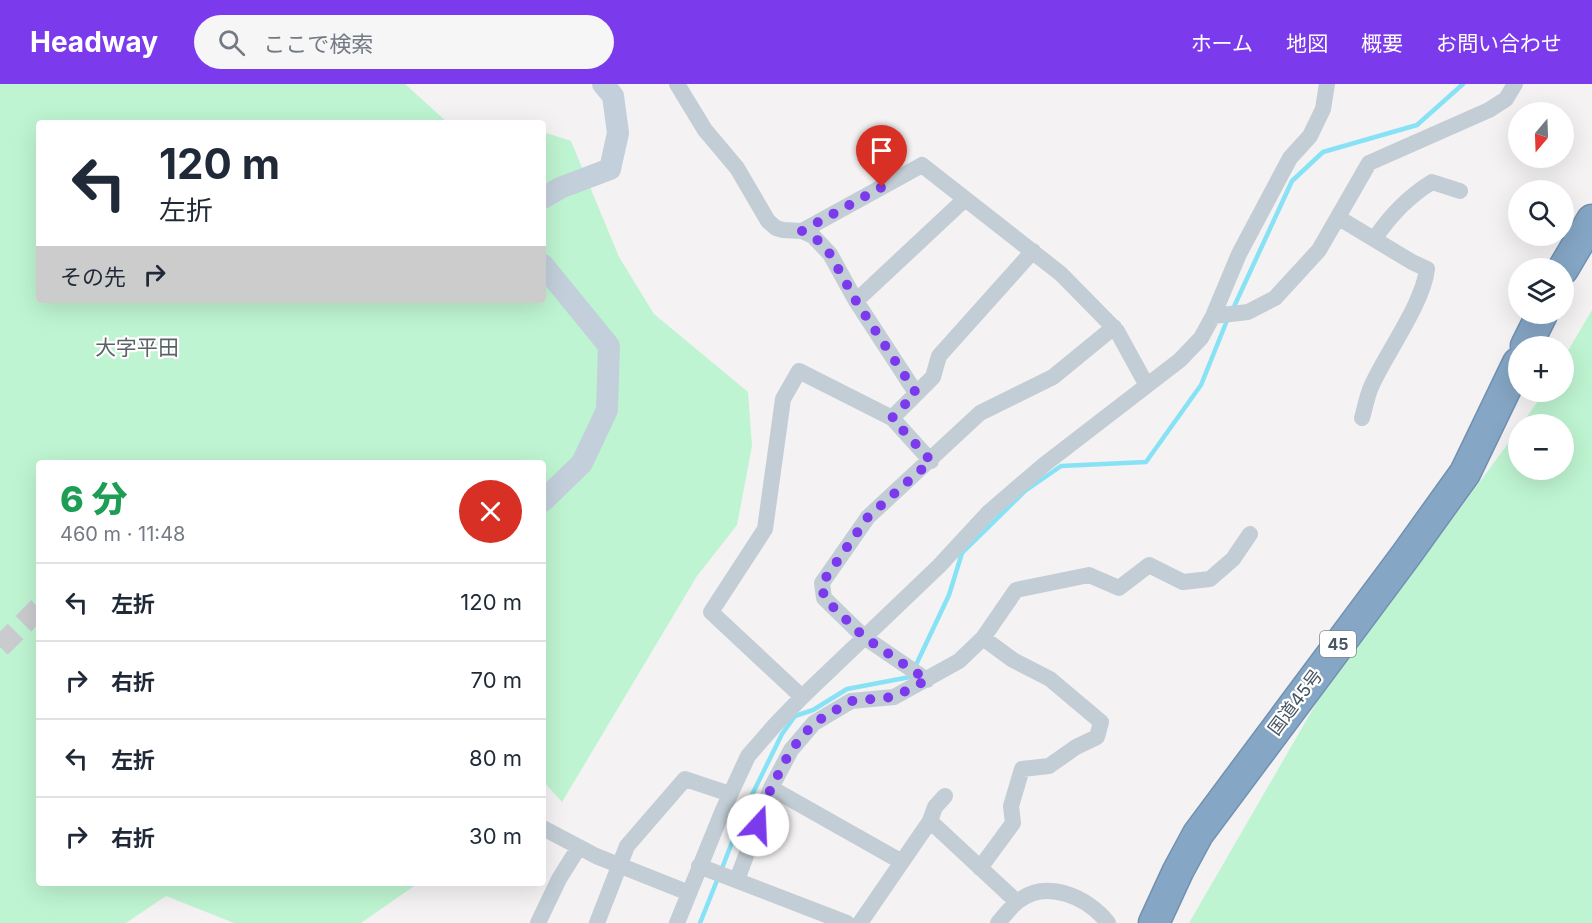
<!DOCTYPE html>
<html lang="ja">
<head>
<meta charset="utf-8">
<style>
	body { margin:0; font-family:Inter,"Noto Sans JP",sans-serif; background:#f6f6f7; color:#1f2937; height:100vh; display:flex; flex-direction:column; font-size:22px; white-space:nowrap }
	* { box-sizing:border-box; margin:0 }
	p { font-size:20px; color:#747a83 }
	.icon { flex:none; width:33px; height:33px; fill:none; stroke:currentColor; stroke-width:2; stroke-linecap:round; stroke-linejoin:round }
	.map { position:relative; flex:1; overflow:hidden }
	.panel { position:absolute; left:36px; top:376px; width:510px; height:426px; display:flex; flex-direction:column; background:#fff; border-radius:6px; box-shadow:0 6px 24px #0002 }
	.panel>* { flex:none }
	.guide { position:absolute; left:36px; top:36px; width:510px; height:183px; border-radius:6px; box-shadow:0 6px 24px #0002; background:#fff; color:#1f2937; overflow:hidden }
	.needle { width:39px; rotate:199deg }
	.controls { position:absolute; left:1508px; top:18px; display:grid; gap:12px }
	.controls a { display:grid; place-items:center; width:66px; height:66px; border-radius:50%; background:#fff; box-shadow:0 6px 24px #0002; font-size:30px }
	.pin { position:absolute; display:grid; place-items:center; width:51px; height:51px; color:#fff; margin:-62px -26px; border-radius:50% 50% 50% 0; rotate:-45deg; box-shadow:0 0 6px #0007 }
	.pin .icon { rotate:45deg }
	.me { position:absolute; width:66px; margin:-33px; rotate:20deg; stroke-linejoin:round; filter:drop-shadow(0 0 4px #0008) }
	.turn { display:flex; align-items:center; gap:21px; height:126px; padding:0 24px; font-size:27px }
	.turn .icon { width:78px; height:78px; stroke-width:2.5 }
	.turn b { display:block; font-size:42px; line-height:51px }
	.then { display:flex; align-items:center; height:57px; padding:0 24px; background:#0003; gap:12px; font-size:22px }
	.round { display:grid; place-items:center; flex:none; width:63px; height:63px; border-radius:32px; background:#f6f6f7 }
	.overview { display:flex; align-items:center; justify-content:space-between; height:102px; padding:0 24px }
	h1 { font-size:36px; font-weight:800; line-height:45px; color:#1e9e55 }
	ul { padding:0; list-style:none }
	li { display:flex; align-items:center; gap:18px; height:78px; padding:0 24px; border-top:2px solid #e0e1e3 }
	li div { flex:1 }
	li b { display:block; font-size:22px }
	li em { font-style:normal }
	header { display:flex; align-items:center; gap:36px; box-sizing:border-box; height:84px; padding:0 30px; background:#7c3aed; color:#fff }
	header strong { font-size:28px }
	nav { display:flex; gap:33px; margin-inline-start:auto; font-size:21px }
	.search { width:420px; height:54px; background:#f6f6f7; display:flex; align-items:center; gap:15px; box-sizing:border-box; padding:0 21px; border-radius:33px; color:#747a83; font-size:22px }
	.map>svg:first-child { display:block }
	.green { fill:#bef4d1 }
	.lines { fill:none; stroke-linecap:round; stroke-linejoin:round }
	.stream { stroke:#87e2f5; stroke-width:4.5 }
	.secondary-tunnel { stroke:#c9cbce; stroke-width:22; stroke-dasharray:22 11; stroke-linecap:butt }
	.highway-casing { stroke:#7091b1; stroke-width:33 }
	.street { stroke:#c2cdd5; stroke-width:16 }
	.secondary { stroke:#c3d0dc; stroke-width:22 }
	.highway { stroke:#85a6c5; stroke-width:30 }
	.route { stroke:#7c3aed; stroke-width:10; stroke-dasharray:0 18 }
	.labels { text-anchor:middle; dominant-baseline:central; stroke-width:4.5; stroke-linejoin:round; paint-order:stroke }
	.shield { fill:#fff; stroke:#7e8991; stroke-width:1.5 }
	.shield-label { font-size:16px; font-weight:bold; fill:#475662 }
	.street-label { font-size:18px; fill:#475662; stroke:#fff }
	.quarter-label { font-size:21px; fill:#5d6268; stroke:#fff }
</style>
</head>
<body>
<header>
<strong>Headway</strong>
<div class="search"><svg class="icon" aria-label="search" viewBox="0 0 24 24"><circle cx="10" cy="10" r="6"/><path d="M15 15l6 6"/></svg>ここで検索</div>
<nav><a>ホーム</a><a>地図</a><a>概要</a><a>お問い合わせ</a></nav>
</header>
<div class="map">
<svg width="1592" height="839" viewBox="0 0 1592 839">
	<rect width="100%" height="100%" fill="#f4f2f2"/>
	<path class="green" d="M0,0H405L448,39H39V216H543V48L571,57L619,173L654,230L748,308L752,362L737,441L697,492L562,718L543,697V380H39V800H417L361,839H234L166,812L126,839H0Z
		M1592,226V839H1189L1317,618L1518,346V386H1563V340H1522L1544,308H1563V275Z"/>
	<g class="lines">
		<path class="stream" d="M1232,227L1292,97L1323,68L1417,41L1463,0
			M915,583L949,511L962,469L1025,407L1061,382L1146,378L1201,301L1228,234
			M721,787L744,727L782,650L795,632L813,626L847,605L910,593L911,591
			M700,839L718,794"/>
		<path class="secondary-tunnel" d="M0,563L39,524"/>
		<g class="highway-casing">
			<path id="highway" d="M1563,185L1592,136
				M1526,262L1542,230
				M1154,839L1178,787L1198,750L1406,471L1465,389L1518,279"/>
		</g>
		<path class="street" d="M677,0L705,46L737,84L768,137L776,144L783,146L802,147L813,152L830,170L856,217L916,309
			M1339,134L1412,178L1427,185C1423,220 1386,269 1371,303C1367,312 1365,324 1362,334
			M802,147L922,81L1061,190L1117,247L1146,300
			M1375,154C1390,132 1409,112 1432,98L1460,107
			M856,217L965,115
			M1213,232L1248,228L1275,214L1319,166L1369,79L1489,26L1506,15L1515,0
			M892,334L933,293L939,272L1033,167
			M983,554L1016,506L1089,491L1119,504L1149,481L1183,498L1210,495L1233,475L1250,450
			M927,596L864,553L824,514L822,499L868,433L980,329L1053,293L1114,243
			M802,613L711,528L765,445L783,315L799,287L892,334L931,377
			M771,704L902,778
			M930,737L1017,818
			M543,744L596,772L689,809
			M699,782L847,839
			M737,796L771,704L791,666L814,639L851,617L894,613L959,577L983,554L1013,576L1050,595L1101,638L1097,653L1076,663L1049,682L1022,685L1011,722L1013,739L980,784
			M538,839L559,795L579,763
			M597,839L627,762L685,695L730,710
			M677,839L723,726L748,672L775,641L802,613L939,482L989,428L1045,380L1180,276L1201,254L1213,232L1239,170L1290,74L1310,52L1323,25L1327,0
			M860,839L930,737L935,723L945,712
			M998,839C1004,832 1010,824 1017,818C1046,794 1088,813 1108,839"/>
		<path class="secondary" d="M543,114L560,104L610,85L618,49L613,12L603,0
			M543,181L609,262L607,326L582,379L543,417"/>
		<use href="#highway" class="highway"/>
	</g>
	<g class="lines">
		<path class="route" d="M758,741L771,704L791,666L814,639L851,617L894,613L927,596L864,553L824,514L822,499L868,433L931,377L892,334L916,309L856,217L830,170L819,157L802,147L882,103"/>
	</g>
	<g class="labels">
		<rect class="shield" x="1320" y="547" width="36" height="26" rx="4.5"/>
		<g class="shield-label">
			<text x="1338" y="560">45</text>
		</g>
		<g class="street-label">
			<text transform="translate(1295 618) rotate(-53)">国道45号</text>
		</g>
		<g class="quarter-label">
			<text x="137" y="263">大字平田</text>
		</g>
	</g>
</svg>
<div class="controls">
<a><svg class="needle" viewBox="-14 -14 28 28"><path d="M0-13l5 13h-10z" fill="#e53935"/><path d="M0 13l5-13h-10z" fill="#747a83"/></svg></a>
<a><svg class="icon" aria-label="search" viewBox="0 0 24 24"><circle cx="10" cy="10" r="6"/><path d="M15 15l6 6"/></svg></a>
<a><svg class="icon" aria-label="layers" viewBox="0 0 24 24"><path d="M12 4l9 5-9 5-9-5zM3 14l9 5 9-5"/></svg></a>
<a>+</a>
<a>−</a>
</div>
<div class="pin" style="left:882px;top:103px;background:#d93025"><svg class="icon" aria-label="arrive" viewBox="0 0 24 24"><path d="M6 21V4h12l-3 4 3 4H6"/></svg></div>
<svg class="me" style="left:758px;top:741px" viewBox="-20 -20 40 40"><circle r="19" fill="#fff"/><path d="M0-13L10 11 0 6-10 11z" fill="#7c3aed"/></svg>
<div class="guide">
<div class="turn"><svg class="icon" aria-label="left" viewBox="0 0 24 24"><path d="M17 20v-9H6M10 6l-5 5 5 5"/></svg><div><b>120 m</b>左折</div></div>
<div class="then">その先<svg class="icon" aria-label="right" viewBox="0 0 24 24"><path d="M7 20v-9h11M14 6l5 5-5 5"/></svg></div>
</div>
<section class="panel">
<div class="overview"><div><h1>6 分</h1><p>460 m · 11:48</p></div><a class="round" style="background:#d93025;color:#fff"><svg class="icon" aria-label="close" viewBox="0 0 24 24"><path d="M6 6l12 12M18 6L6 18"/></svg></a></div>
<ul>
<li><svg class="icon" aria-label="left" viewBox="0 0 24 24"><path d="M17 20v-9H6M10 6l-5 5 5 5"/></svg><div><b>左折</b></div><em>120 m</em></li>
<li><svg class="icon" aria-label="right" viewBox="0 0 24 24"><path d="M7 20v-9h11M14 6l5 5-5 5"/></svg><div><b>右折</b></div><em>70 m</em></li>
<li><svg class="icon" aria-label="left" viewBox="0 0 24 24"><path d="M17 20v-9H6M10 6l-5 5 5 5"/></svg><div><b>左折</b></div><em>80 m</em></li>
<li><svg class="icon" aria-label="right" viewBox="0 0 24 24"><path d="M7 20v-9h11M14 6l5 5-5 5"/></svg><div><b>右折</b></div><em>30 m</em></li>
</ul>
</section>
</div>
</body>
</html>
